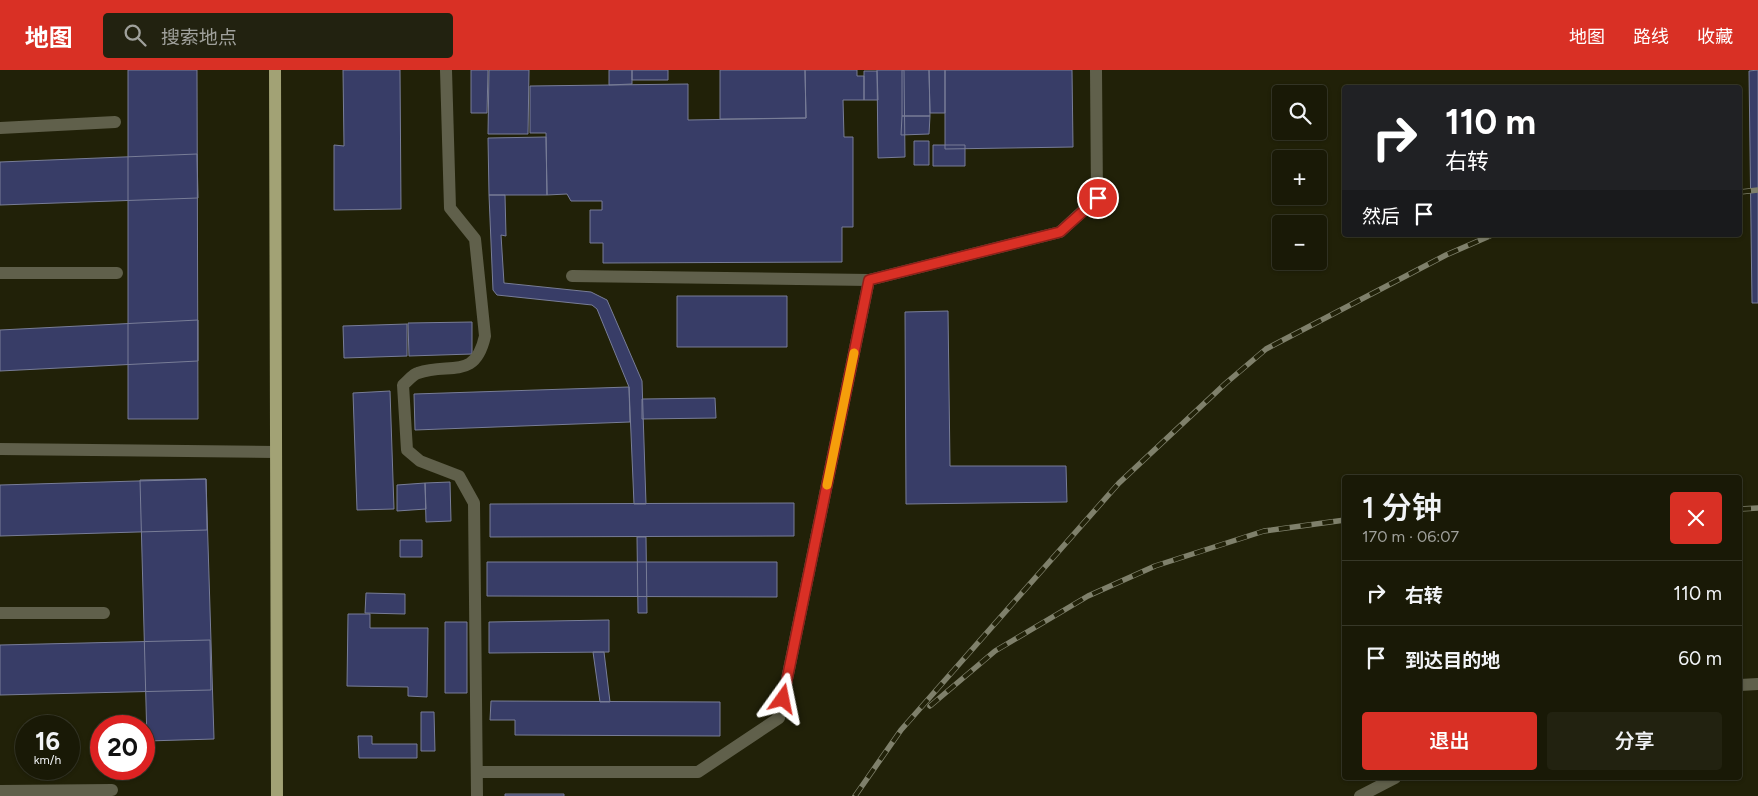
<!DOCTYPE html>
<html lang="zh">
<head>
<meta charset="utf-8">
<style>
	body { margin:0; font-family:Figtree,"Noto Sans SC",sans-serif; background:#222210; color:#f1f3f6; height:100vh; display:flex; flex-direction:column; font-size:19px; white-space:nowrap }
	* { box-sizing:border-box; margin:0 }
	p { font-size:16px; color:#9fa09b }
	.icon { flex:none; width:28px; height:28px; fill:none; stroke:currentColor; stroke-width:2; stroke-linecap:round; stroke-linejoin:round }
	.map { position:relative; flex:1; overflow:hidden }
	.drawer { position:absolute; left:1342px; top:405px; width:400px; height:305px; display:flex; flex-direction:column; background:#191906; border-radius:5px; box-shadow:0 1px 4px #0004,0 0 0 1px #373828 }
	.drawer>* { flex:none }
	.top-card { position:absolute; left:1342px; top:15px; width:400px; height:152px; border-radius:5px; box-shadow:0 1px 4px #0004,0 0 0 1px #373828; background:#202124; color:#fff; overflow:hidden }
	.fabs { position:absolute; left:1272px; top:15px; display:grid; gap:10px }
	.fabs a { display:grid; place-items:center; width:55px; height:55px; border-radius:5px; background:#191906; box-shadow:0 1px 4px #0004,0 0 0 1px #373828; font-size:25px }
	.speed { position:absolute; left:15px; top:645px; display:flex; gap:10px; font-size:25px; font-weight:700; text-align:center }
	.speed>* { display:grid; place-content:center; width:65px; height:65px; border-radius:50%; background:#191906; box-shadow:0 1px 4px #0004,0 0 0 1px #373828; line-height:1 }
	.speed small { font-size:12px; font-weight:400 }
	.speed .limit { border:8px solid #d22; background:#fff; color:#111 }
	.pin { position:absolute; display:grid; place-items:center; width:42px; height:42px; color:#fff; margin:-21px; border:2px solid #fff; border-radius:50%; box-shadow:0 1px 5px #0007 }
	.me { position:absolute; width:55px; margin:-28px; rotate:12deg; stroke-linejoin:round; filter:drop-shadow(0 0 4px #0008) }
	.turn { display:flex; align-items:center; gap:18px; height:105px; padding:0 20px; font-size:22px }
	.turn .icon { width:65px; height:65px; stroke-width:2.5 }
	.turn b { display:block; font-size:35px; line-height:42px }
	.then { display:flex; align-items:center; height:48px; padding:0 20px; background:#0003; gap:10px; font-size:19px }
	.round { display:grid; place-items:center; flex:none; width:52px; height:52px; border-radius:5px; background:#222210 }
	.summary { display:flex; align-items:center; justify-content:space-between; height:85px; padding:0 20px }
	h1 { font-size:30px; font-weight:600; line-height:38px }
	.action { display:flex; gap:10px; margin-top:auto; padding:10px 20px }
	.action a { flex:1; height:58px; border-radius:5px; background:#d93025; color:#fff; font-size:20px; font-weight:600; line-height:58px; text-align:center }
	.action a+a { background:#222210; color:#f1f3f6 }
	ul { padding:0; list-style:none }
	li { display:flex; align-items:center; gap:15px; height:65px; padding:0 20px; border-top:1px solid #373828 }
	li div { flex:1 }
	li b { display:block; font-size:19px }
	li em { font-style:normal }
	header { display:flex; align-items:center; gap:30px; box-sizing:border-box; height:70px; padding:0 25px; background:#d93025; color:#fff }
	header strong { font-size:24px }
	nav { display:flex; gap:28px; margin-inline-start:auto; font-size:18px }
	.search { width:350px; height:45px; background:#222210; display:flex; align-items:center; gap:12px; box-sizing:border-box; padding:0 18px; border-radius:5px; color:#9fa09b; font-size:19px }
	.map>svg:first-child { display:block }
	.building { fill:#383d67; stroke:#787d97 }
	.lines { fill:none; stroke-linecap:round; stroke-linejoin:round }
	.minor { stroke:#60604b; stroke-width:12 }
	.major { stroke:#a2a275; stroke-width:12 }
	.rail-casing { stroke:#7f806b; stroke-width:5.5 }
	.rail { stroke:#212108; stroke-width:4; stroke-dasharray:11; stroke-linecap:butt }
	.route-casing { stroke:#8d1f18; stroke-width:12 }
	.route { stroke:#d93025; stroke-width:9 }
	.slow { stroke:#f59e0b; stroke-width:9 }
</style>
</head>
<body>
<header>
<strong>地图</strong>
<div class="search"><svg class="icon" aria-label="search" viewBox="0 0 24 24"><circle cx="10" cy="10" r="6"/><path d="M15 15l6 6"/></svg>搜索地点</div>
<nav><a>地图</a><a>路线</a><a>收藏</a></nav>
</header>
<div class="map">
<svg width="1758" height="726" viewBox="0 0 1758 726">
	<rect width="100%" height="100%" fill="#212108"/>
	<path class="building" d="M128,0H197L198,349H128Z
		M343,0H400L401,139L334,140V75L344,76Z
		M471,0H488L487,43H471Z
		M489,0H529L528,64H488Z
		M609,0H632V14L609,15Z
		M632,0H668V10H632Z
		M720,0H805L806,48L720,49Z
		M805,0H857V6H864V30H843L844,67H853V157H842V192L603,193V173H590V140H602V131H571L567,124L547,125L546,63H530V16L688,14V50L806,48Z
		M877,0H904L905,87L878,88Z
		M902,0H929L930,46H902Z
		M929,0H945V43H930Z
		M945,0H1072L1073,77L945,79Z
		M1758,0V233H1752L1749,1Z
		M864,1H877L878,30H864Z
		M902,46H930L929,64L901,65Z
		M546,67L547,125H489L488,68Z
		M914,71H929V95H914Z
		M933,75H965V96H933Z
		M197,84L198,128L0,135V92Z
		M489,125H505L506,166L501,165L504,213L591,222L607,230L642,311L646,434H634L629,317L597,239L592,235L497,225L493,220Z
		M677,226H787V277H677Z
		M948,241L950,396H1066L1067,432L906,434L905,242Z
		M198,250V291L0,301V260Z
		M472,252V284L409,286L408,253Z
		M407,254V286L344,288L343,256Z
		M629,317L630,352L415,360L414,324Z
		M390,321L394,439L357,440L353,323Z
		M715,328L716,348L642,349V329Z
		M206,409L214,669L147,671L140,410Z
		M206,409L207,460L0,466V415Z
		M450,412L451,451L426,452L425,413Z
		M425,413L426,439L397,441V415Z
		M794,433V466L490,467V434Z
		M637,467H646L647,543H638Z
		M400,470H422V487H400Z
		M487,492H777V527L487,526Z
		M366,523L405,524V544L365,543Z
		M348,544H370V558H428L427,627L408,626V617L347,616Z
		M609,550V582L489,583V552Z
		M445,552H467V623H445Z
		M210,570L211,620L0,625V575Z
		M593,582H604L610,632H600Z
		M491,631L720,632V666L515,665V650H490Z
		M421,642H434L435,681H421Z
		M358,666H372V674H417V688H359Z
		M505,724H564V726H505Z"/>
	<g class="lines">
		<path class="minor" d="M446,0L450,138L475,169L485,266C475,311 450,292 418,303C413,304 407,312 403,315L407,380L420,391L459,406L474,433L477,726
			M0,58L115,52
			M0,203H117
			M572,206L869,210L1060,162L1097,128L1096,0
			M0,379L276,382
			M0,543H104
			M1740,615L1758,614
			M477,702H698L779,648L869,210
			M0,721L112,720
			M1360,726L1395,708"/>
		<path class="major" d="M275,0L277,726"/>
		<g class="rail-casing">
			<path id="rail" d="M1740,122L1758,120
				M1740,439L1758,438
				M930,636L995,581L1088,526L1155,496L1264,461L1345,450
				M855,726L901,660L1119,413L1226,313L1266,279L1446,185L1492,165"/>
		</g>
		<use href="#rail" class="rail"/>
	</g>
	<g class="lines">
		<g class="route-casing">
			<path id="route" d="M783,629L869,210L1060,162L1098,128"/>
		</g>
		<use href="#route" class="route"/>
		<path class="slow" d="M827,415L854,283"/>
	</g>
</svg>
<div class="fabs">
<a><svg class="icon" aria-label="search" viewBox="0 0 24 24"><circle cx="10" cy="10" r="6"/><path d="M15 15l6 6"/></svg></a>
<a>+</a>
<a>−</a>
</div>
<div class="speed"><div>16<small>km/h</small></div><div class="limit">20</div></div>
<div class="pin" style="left:1098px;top:128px;background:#d93025"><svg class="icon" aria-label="arrive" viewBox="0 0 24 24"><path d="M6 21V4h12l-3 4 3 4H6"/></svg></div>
<svg class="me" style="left:783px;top:629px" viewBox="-20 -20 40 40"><path d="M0-17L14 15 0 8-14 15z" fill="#d93025" stroke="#fff" stroke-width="4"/></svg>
<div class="top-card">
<div class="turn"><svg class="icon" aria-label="right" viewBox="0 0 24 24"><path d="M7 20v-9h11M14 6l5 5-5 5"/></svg><div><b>110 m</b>右转</div></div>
<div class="then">然后<svg class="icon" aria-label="arrive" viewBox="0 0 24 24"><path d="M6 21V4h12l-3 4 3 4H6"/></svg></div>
</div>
<section class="drawer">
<div class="summary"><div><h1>1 分钟</h1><p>170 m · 06:07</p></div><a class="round" style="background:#d93025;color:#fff"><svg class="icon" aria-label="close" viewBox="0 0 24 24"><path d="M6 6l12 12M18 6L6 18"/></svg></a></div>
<ul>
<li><svg class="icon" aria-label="right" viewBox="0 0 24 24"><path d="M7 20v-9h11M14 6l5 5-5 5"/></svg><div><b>右转</b></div><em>110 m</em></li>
<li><svg class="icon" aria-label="arrive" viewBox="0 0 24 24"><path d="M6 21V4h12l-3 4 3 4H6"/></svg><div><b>到达目的地</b></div><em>60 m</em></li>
</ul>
<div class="action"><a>退出</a><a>分享</a></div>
</section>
</div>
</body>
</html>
